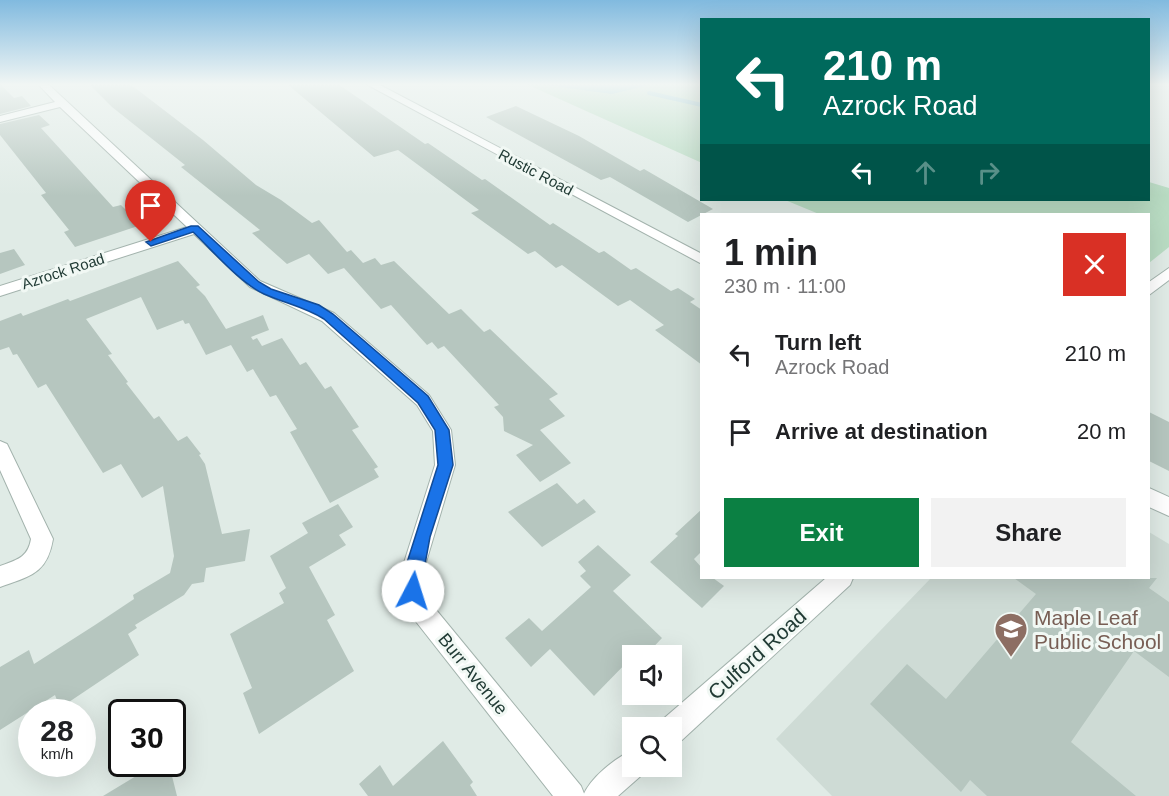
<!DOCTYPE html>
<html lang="en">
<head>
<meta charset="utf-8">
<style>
	body { margin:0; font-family:Helvetica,sans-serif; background:#f2f2f2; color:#202124; height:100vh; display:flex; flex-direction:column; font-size:22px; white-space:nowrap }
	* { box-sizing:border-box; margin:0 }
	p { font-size:20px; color:#757577 }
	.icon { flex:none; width:33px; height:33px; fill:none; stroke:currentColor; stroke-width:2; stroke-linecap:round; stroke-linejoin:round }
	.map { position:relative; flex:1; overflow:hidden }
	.details { position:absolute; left:700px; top:213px; width:450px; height:366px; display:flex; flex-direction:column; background:#fff; border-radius:0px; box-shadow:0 6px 24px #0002 }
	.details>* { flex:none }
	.guide { position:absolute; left:700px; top:18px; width:450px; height:183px; border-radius:0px; box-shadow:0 6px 24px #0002; background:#00695c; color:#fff; overflow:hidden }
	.fabs { position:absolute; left:622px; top:645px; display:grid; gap:12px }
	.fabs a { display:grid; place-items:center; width:60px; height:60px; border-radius:0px; background:#fff; box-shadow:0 6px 24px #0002; font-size:30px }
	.speed { position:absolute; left:18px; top:699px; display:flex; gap:12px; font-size:30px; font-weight:700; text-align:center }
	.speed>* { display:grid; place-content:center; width:78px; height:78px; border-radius:50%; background:#fff; box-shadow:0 6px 24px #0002; line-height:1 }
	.speed small { font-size:15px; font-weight:400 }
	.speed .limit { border:3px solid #111; border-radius:9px; background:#fff; color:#111 }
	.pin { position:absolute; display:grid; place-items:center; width:51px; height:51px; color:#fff; margin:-62px -26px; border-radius:50% 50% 50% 0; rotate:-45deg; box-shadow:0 0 6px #0007 }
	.pin .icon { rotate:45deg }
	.me { position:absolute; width:66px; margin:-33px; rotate:5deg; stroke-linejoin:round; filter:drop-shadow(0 0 4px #0008) }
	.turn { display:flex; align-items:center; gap:21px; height:126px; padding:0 24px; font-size:27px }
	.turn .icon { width:78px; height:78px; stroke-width:2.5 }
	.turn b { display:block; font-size:42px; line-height:51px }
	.lanes { display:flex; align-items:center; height:57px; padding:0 24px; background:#0003; justify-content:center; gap:30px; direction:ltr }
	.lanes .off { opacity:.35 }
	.round { display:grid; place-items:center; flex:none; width:63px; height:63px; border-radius:0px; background:#f2f2f2 }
	.summary { display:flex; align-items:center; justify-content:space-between; height:102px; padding:0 24px }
	h1 { font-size:36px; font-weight:700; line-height:45px }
	.button { display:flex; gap:12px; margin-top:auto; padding:12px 24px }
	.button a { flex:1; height:69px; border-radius:0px; background:#0b8043; color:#fff; font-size:24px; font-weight:700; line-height:69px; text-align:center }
	.button a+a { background:#f2f2f2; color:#202124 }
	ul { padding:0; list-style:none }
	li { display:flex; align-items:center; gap:18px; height:78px; padding:0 24px }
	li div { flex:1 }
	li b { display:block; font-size:22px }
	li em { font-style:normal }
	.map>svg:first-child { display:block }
	.built { fill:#cedbd5 }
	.green { fill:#b9dcc3 }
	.water { fill:#88c4d1 }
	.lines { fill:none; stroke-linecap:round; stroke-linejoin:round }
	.stream { stroke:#88c4d1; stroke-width:4 }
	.building { fill:#b6c6bf }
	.minor-casing { stroke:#a3b3ad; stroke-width:2 }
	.tertiary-casing { stroke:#a3b3ad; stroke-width:2 }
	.minor { fill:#fff; fill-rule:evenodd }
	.tertiary { fill:#fff; fill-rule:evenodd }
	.route { fill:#1a73e8; stroke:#114b97; stroke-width:1.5 }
	.labels { text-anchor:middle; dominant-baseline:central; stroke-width:6; stroke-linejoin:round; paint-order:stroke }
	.far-street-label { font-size:15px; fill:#213b35; stroke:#f1f8f4 }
	.street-label { font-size:18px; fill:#213b35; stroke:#f1f8f4 }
	.near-education-label { font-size:21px; fill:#785e54; stroke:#f1f8f4; text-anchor:start }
	.near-street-label { font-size:21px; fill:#213b35; stroke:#f1f8f4 }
</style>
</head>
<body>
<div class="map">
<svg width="1169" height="796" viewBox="0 0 1169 796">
	<rect width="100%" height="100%" fill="#e0ebe6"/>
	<path class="built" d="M1149,532L1169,544V796H832L776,739L931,578H1149Z"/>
	<path class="green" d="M526,84H702V163Z
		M1149,182L1169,188V247L1149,263V214H819L785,200H1149Z"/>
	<path class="water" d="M538,84H653L612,94Z"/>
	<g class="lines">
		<path class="stream" d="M649,93L702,105"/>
	</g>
	<path class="building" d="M0,84L14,98L22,96L31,106L0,114Z
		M89,84H130L203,140L256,185L281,200L312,223L319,220L347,252L351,250L363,263L375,258L381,265L394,261L449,314L461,309L484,332L490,329L558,394L549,399L565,416L540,430L571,463L540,482L516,455L533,445L504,431L503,417L494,407L499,405L444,346L438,349L432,342L427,345L391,305L381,309L344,268L328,274L309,254L287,264L252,233L260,230L181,167L185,165L112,107Z
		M287,84H338L425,144L428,143L482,180L485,179L550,225L553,223L599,253L604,251L631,270L636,268L671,291L678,288L695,299L690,302L702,310V365L655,330L664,325L630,300L618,306L562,265L556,268L535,251L528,254L471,213L479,210L398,150L374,157Z
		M516,106L579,136L640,171L644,169L713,209L688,222L610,177L601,180L486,117Z
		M39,115L50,125L41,128L113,207L121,205L126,210L129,209L144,224L75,247L64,232L69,230L41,195L46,193L0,135V124Z
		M14,249L25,265L0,274V253Z
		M178,261L200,285L196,287L205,296L226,329L263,315L269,330L251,337L253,340L257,338L262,346L282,338L300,365L306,362L325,389L331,386L359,427L352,430L378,467L374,469L379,477L330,503L290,432L297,429L276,395L270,397L253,369L247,372L231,345L206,355L189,323L185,324L183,320L157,330L141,297L86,319L112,354L108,355L128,382L126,383L154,419L159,416L178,441L187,436L201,454L199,455L205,464L222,534L250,529L245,561L206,568L204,582L192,584L184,595L135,625L137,628L128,634L139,655L60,708L55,695L0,730V667L29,650L34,664L95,625L134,599L133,595L170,573L174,556L163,486L142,498L121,464L103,473L46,384L38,388L17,354L13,355L9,347L0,350V321L21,313L23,316L68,299L70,301Z
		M1149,412L1169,422V471L1149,461Z
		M557,483L577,504L584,499L596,512L542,547L508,512Z
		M338,504L353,527L339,535L346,545L309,567L335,615L327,620L354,671L259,734L243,693L252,688L230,634L284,603L279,593L286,588L270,556L308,533L302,523Z
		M702,509V551L694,559L702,568V578H713L724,586L702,608L650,562L678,536L675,534Z
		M598,545L631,575L613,591L662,638L645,656H633L594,696L550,649L531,667L505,638L529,618L542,631L591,587L580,576L586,571L578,562Z
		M1014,578H1157L1149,588L1169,602V677L1134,651L1071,742L1136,796H987L970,780L961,792L870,704L907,664L946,699L1036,594Z
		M443,741L473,782L470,785L477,796H368L359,784L380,765L393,786Z
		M156,764H169L177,796H103Z"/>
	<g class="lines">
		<g class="minor-casing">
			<path id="minor" d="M38,84H48L260,281L334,313L429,395L451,430L455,465L424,569L428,600L581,786L585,796H553L410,614L401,591L402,569L435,465L433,431L417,405L322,321L250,287L194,234L0,296V286L187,227L60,107L0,122V116L55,102Z
				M366,84H378L702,254V264Z
				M0,441L7,444L53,539C47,574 30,576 0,587V566C16,560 28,558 31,539L0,470Z"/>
		</g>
		<g class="tertiary-casing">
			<path id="tertiary" d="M1169,268V280L1149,295V282Z
				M1149,488L1169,497V516L1149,507Z
				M826,578H853L850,585L682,740L672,744V728H660L662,720Z
				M633,750V766H646L643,774L618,796H583C590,778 615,758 633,750Z"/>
		</g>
		<use href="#minor" class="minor"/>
		<use href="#tertiary" class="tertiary"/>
	</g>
	<linearGradient id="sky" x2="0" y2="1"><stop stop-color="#81badf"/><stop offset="0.43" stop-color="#f1f6f4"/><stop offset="1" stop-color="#f1f6f4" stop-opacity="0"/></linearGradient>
	<rect width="1169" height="196" fill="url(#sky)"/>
	<path class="route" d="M191,226H198L259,282L271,289L319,305L333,314L428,396L449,430L453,465L430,537L419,597L413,600L406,597L404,591L405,569L438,465L435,430L418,403L324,319C305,307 284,303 264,294C240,283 213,251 193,232L151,246L146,242Z"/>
	<defs>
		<g id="school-pin" transform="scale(1.725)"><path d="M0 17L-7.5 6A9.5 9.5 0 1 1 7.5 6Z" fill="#8d6e63" stroke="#f1f8f4"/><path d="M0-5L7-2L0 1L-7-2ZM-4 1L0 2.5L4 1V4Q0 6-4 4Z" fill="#fff"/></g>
	</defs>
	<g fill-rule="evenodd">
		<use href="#school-pin" x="1011" y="629"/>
	</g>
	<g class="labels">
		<g class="far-street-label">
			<text transform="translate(536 172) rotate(28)">Rustic Road</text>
			<text transform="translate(63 271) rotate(-18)">Azrock Road</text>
		</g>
		<g class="street-label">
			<text transform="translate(473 674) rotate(51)">Burr Avenue</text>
		</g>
		<g class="near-education-label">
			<text x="1034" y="617">Maple Leaf<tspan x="1034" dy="24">Public School</tspan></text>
		</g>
		<g class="near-street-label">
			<text transform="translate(757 654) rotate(-42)">Culford Road</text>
		</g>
	</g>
</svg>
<div class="fabs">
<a><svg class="icon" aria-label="sound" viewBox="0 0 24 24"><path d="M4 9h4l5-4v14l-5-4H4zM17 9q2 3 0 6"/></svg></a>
<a><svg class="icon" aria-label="search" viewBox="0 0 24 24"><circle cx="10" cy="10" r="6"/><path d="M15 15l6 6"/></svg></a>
</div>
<div class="speed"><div>28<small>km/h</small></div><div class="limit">30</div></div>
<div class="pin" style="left:151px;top:242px;background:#d93025"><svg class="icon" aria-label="arrive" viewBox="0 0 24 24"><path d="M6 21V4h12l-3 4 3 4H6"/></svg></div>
<svg class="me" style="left:413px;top:591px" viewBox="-20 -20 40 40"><circle r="19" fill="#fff"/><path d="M0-13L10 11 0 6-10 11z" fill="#1a73e8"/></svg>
<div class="guide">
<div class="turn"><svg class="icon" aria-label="left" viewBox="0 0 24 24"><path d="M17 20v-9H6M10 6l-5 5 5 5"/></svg><div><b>210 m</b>Azrock Road</div></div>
<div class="lanes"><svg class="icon" aria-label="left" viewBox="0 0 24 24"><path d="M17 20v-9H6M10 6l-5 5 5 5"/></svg><svg class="icon off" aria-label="ahead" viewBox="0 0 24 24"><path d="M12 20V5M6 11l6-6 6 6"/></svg><svg class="icon off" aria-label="right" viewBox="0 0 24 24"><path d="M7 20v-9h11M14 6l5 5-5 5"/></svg></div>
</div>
<section class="details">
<div class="summary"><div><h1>1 min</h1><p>230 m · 11:00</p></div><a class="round" style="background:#d93025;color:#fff"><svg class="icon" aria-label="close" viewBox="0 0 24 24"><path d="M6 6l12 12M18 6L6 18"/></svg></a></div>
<ul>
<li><svg class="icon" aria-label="left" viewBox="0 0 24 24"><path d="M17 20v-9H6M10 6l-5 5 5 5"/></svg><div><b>Turn left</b><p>Azrock Road</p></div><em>210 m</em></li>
<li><svg class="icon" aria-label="arrive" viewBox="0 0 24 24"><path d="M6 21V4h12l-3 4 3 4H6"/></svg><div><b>Arrive at destination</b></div><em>20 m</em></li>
</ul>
<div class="button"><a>Exit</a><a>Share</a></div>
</section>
</div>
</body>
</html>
